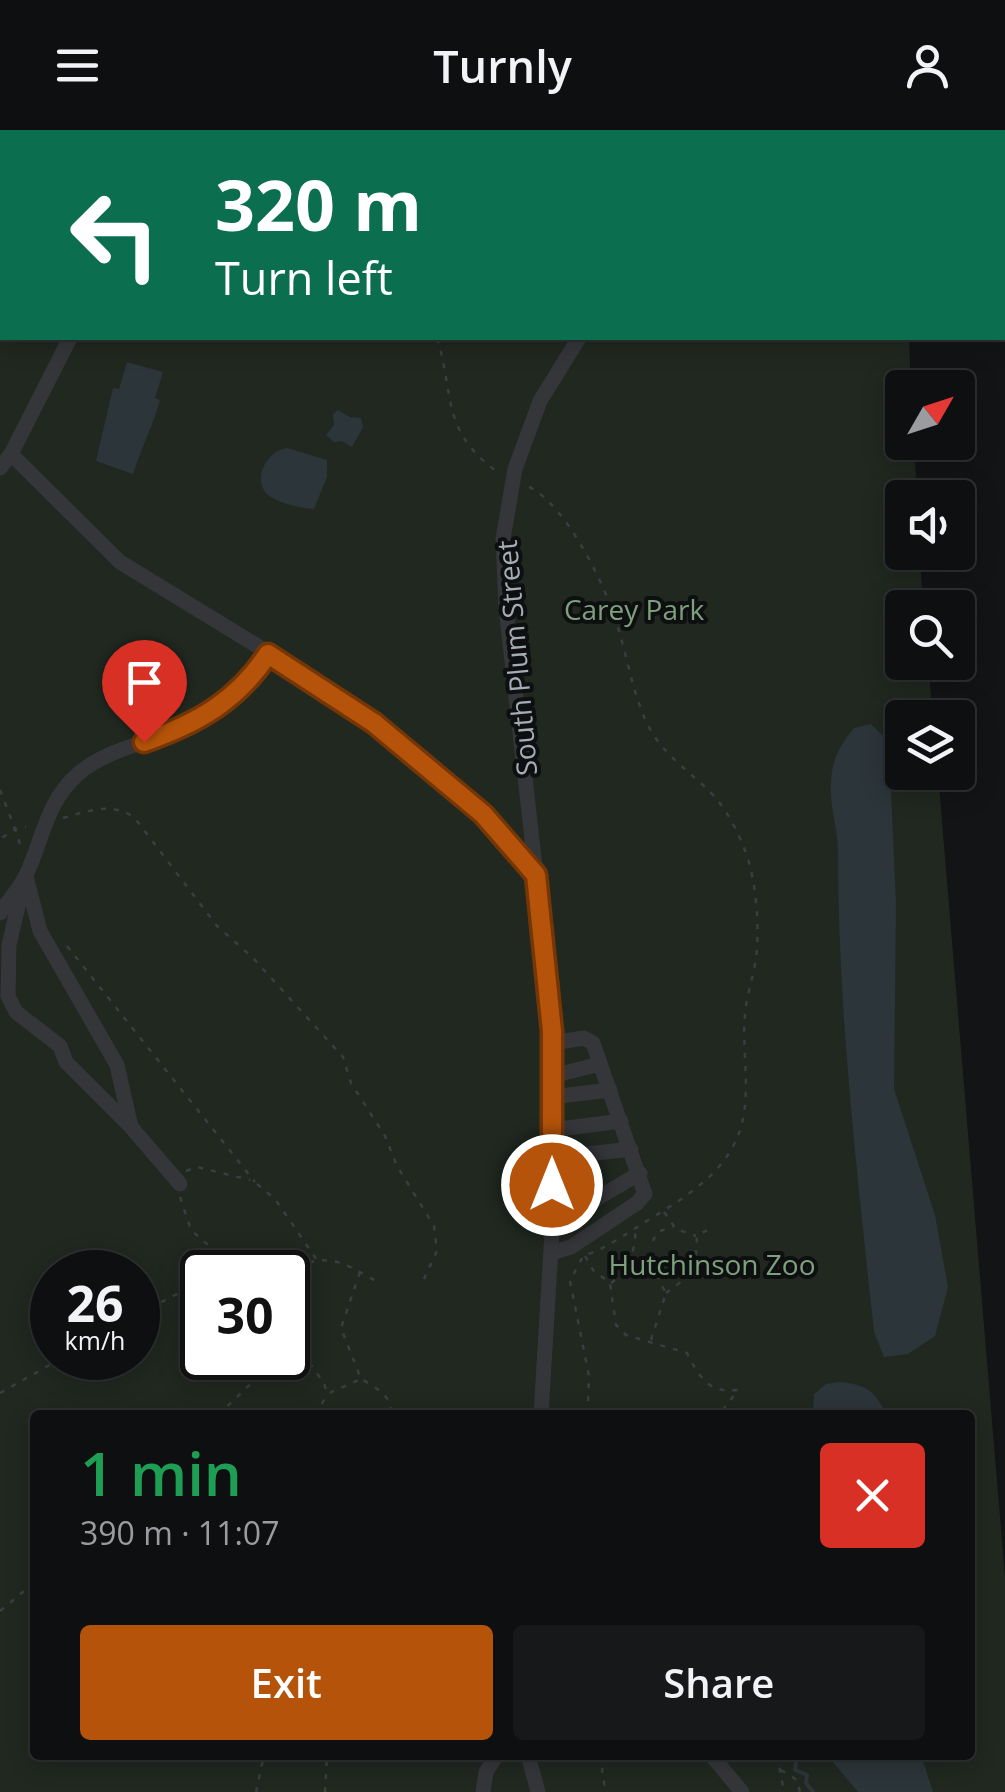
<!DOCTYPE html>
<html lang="en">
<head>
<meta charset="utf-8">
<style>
	body { margin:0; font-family:"Open Sans",sans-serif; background:#171819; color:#f1f3f6; height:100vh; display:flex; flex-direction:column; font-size:38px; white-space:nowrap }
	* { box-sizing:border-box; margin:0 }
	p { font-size:32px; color:#9b9c9f }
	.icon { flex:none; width:55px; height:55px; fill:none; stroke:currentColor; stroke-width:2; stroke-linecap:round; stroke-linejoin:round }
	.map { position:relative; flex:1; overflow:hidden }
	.side { position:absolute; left:30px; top:1280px; width:945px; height:350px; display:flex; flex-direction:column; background:#0e0f10; border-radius:10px; box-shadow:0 5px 25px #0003,0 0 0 2px #2e2f30 }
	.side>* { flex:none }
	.top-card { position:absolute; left:0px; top:0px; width:1005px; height:210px; box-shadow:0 5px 25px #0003,0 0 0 2px #2e2f30; background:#0b6e4f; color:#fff; overflow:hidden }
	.needle { width:65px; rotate:51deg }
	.buttons { position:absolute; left:885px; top:240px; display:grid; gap:20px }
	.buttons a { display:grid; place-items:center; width:90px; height:90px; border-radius:10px; background:#0e0f10; box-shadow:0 5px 25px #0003,0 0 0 2px #2e2f30; font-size:50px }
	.speed { position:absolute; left:30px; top:1120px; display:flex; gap:20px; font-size:50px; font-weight:700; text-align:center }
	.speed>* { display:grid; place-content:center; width:130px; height:130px; border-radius:50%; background:#0e0f10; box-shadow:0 5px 25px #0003,0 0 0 2px #2e2f30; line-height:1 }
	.speed small { font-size:25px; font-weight:400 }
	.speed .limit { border:5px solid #111; border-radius:15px; background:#fff; color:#111 }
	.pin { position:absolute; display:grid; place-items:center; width:85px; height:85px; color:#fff; margin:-102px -42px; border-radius:50% 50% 50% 0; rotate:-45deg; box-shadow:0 0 10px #0007 }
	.pin .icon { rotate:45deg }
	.me { position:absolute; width:110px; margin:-55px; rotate:0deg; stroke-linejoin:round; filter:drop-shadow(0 0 8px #0008) }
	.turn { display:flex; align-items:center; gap:35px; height:210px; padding:0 50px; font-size:45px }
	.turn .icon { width:130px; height:130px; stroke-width:2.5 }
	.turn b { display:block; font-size:70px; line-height:85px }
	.round { display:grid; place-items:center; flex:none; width:105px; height:105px; border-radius:10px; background:#171819 }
	.overview { display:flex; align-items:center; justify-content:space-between; height:170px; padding:0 50px }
	h1 { font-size:60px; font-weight:600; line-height:75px; color:#1e9e55 }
	.primary-button { display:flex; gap:20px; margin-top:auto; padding:20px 50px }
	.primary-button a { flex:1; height:115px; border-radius:10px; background:#b45309; color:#fff; font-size:40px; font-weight:600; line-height:115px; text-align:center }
	.primary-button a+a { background:#171819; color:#f1f3f6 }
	header { display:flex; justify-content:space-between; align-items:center; height:130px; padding:0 50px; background:#0e0f10; font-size:45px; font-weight:600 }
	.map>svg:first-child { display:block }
	.green { fill:#202820; fill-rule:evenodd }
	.water { fill:#2c353a }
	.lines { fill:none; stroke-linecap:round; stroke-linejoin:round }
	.stream { stroke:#2c353a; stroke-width:4 }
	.path { stroke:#3b3d41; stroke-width:2.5; stroke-dasharray:5 8; stroke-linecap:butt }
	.minor { stroke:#35363a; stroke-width:15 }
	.rail { stroke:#4c4e53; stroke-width:4; stroke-dasharray:12 10; stroke-linecap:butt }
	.route-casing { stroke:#753606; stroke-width:25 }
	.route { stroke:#b45309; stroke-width:18 }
	.labels { text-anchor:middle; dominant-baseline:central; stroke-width:8; stroke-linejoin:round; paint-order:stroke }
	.park-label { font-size:28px; fill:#7ea07d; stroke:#0e0f10 }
	.street-label { font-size:28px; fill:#a5acb5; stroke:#0e0f10 }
</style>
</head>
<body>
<header><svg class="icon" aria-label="menu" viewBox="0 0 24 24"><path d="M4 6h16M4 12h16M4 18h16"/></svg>Turnly<svg class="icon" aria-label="person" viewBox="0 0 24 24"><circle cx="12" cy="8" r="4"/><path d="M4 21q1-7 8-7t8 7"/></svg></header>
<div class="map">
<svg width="1005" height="1662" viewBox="0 0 1005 1662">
	<rect width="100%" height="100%" fill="#131415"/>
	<path class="green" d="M0,0H816L2,2V208H909L911,257L902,258V312L914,313L917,367L902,368V422L920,423L923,477L902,478V532L928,533L933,587L902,588V642L938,643L1005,1447V1662H0ZM52,1142H138V1228H52ZM202,1142H288V1228H202ZM35,1285H970V1625H35Z"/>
	<path class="water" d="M127,232L163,242L155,268L160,270C153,296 141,318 133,344L96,331L113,258L119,259Z
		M338,280L350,287L361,288L363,297L352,317L342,311L334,312L326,305L334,295L333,284Z
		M287,318L327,330V347L314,379C301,378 275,373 266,363C252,346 269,320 287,318Z
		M871,594L883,606L890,639L896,775L894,959L935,1085L948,1157L935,1206L908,1224L884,1227L874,1202C857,1042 838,882 838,721C838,698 829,675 831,652C832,629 840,615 854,598Z
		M839,1252C866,1254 875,1261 887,1285H813L814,1264L826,1254Z
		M827,1625H921L933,1662H858Z"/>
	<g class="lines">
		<path class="stream" d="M796,1631L795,1640L807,1645L806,1653L813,1662"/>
		<path class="path" d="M437,208C455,266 440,301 499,343
			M529,357C565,374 603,451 615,488C626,521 631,556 645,589C659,622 686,638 710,662C724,676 734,694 742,713C755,742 759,785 757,817C756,840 747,862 745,884C742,917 749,950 744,983C735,1043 681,1069 634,1099C618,1109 606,1118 588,1124
			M0,660L15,699L0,709
			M63,688C88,681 111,672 134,687L217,796L252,827L343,927L351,953L385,1006L397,1036L434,1096L437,1121L424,1149
			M20,714L15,699L26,697
			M67,816L255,1052
			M186,1041L197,1037L250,1050
			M257,1054L275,1069L317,1130
			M180,1067L191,1100L231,1135
			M664,1082L676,1099L696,1106
			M653,1111L657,1102L673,1097
			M585,1126L593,1140L610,1153L616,1195L626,1205L687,1223C699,1246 708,1264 738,1260L719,1285
			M582,1128L570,1151L589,1246L588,1274L582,1285
			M210,1142L231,1135L260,1142
			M285,1142C328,1120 342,1132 381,1154
			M360,1142L341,1198L361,1249C374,1256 394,1267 391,1285
			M611,1153C626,1143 637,1119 635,1100
			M666,1163L695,1141L697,1106L709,1099
			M288,1172L300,1198L294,1212L288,1219
			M138,1184L181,1162L202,1147
			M651,1210L666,1163L658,1148
			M294,1212L324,1253L327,1264L361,1249
			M0,1263L62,1228
			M218,1285L278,1228
			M315,1285L327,1265
			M0,1481L35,1452
			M604,1625L602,1643L606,1662
			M777,1625L784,1662
			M781,1640L797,1650L800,1662
			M256,1662L264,1625
			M325,1662L327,1625"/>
		<path class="minor" d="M866,0L868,2
			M148,2V0
			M806,2L810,0
			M1002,30L1005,33
			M0,55H2
			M11,324L120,432L300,542L374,593L483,684L536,745L552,901V1101L541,1285
			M0,338L11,324L70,208
			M536,745L506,478L503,409L515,339L540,271L579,208
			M26,746L40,801L117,935L131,997L180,1054
			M22,759L9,815L8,866L16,882L60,916L66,932L128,994
			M0,783C8,771 20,758 26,745C43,709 46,672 78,644C106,620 143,614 176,601C215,585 246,558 268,523
			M552,946L600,934
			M552,967L610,960
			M552,1000L621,991
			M552,1028L631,1019
			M552,1082L591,1072L640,1043
			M551,1123L571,1117L637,1073L645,1064L593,913L584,908L552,913
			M528,1625L538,1662
			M711,1625L742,1662
			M483,1662L486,1642L497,1625"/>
		<path class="rail" d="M116,0L129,2
			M1002,143L1005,144"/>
	</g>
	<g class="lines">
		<g class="route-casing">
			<path id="route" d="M144,612C198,593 237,571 268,524L374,593L483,684L536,745L552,901V1055"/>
		</g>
		<use href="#route" class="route"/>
	</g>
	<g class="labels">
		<g class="park-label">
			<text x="634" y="479">Carey Park</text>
			<text x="712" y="1134">Hutchinson Zoo</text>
		</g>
		<g class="street-label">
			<text transform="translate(516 528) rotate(-95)">South Plum Street</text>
		</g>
	</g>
</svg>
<div class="buttons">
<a><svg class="needle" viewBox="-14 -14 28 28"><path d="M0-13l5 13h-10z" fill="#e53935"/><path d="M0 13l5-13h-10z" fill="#9b9c9f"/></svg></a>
<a><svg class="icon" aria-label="sound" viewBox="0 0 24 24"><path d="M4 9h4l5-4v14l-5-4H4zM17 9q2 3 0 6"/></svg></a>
<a><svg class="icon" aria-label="search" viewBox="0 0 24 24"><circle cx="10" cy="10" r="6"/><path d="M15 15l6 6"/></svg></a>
<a><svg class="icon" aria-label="layers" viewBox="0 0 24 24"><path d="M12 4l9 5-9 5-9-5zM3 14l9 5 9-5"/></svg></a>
</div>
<div class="speed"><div>26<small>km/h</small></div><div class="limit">30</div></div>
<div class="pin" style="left:144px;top:612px;background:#d93025"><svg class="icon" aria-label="arrive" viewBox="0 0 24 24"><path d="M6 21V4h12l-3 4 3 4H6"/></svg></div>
<svg class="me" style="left:552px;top:1055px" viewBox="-20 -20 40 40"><circle r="17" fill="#b45309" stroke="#fff" stroke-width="3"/><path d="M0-11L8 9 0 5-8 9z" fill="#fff"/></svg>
<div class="top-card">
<div class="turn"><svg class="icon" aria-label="left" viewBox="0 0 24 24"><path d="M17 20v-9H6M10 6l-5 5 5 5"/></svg><div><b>320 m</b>Turn left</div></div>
</div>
<section class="side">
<div class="overview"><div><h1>1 min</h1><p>390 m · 11:07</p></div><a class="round" style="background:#d93025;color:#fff"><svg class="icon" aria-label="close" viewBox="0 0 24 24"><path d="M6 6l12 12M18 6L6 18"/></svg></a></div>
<div class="primary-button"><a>Exit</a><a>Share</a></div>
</section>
</div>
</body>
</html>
